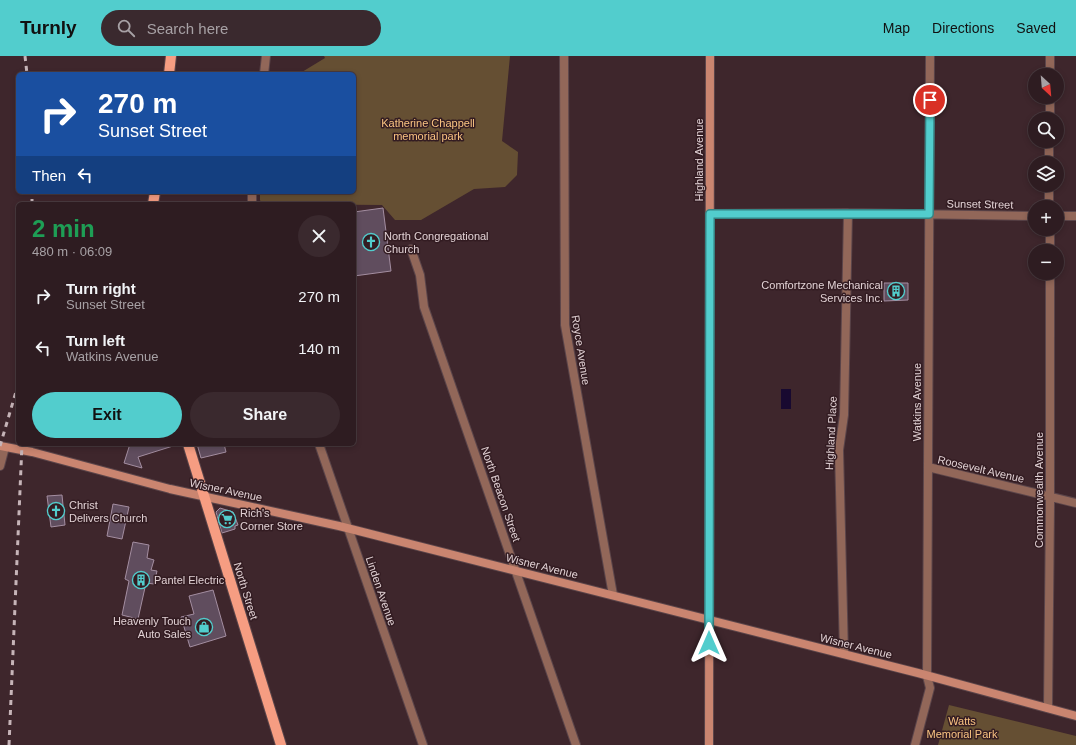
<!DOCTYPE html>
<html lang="en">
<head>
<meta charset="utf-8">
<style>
	body { margin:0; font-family:Arial,sans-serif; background:#3a292e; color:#f1f3f6; height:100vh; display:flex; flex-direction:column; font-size:15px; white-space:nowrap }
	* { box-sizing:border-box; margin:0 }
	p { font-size:13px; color:#a7a1a5 }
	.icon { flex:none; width:22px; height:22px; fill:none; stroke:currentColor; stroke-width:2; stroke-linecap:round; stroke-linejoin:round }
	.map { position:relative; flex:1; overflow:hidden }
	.sheet { position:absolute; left:16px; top:146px; width:340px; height:244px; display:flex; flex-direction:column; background:#2e1c21; border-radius:6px; box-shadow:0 2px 6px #0003,0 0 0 1px #493a3f }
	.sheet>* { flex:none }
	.guide { position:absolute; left:16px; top:16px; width:340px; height:122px; border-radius:6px; box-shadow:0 2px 6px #0003,0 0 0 1px #493a3f; background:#1a4fa0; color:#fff; overflow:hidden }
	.needle { width:26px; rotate:154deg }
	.controls { position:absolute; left:1028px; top:12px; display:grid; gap:8px }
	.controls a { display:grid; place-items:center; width:36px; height:36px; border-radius:50%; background:#2e1c21; box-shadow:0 2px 6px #0003,0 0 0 1px #493a3f; font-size:20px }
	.pin { position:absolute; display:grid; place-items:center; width:34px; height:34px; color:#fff; margin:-17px; border:2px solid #fff; border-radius:50%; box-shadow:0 1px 4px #0007 }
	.me { position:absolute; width:44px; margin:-22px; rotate:0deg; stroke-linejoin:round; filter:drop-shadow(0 0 3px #0008) }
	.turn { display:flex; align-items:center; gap:14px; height:84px; padding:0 16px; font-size:18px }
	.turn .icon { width:52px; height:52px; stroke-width:2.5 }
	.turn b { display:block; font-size:28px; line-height:34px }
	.then { display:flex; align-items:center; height:38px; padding:0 16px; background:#0003; gap:8px; font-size:15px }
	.round { display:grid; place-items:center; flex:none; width:42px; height:42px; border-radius:21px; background:#3a292e }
	.headline { display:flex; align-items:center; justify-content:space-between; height:68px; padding:0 16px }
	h1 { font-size:24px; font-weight:800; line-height:30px; color:#1e9e55 }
	.primary-button { display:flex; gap:8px; margin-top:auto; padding:8px 16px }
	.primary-button a { flex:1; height:46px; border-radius:24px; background:#52cdcd; color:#111; font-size:16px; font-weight:800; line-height:46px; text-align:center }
	.primary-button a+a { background:#3a292e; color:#f1f3f6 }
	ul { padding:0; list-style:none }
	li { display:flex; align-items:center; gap:12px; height:52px; padding:0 16px }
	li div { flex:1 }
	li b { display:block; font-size:15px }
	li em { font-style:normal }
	header { display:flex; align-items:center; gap:24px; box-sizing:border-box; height:56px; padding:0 20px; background:#52cdcd; color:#111 }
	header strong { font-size:19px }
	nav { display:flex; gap:22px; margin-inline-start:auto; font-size:14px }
	.search { width:280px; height:36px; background:#3a292e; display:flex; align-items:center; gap:10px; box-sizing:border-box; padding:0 14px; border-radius:22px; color:#a7a1a5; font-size:15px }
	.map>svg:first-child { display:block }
	.green { fill:#654f33 }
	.water { fill:#180930 }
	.building { fill:#604d5e; stroke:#a48ea1 }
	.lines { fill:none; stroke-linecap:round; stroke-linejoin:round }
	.street-casing { stroke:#5b454a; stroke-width:10 }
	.secondary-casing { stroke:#5b454a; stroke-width:10 }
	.primary-casing { stroke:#5b454a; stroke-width:12 }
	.street { stroke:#926759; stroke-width:8 }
	.secondary { stroke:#ca8570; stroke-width:8 }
	.primary { stroke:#f69d82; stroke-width:10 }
	.rail { stroke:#c6b4b8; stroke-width:3; stroke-dasharray:5 5; stroke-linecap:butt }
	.route-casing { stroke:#358585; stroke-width:10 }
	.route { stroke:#52cdcd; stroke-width:7 }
	.labels { text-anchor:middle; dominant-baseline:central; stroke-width:3; stroke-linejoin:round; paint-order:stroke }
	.park-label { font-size:11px; fill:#fac482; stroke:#331c22 }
	.street-label { font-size:11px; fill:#e1d1d4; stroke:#331c22 }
	.poi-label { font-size:11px; fill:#e1d1d4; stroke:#331c22; text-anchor:start }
</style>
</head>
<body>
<header>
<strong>Turnly</strong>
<div class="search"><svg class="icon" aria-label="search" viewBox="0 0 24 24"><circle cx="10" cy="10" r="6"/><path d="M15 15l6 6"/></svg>Search here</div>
<nav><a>Map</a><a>Directions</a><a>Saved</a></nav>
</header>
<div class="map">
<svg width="1076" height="689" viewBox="0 0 1076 689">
	<rect width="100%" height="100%" fill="#3e262c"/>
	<path class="green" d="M324,0H510L502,85L518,96L517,119L505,131L474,133L421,164H395L382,149L262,148L260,144V136H354V18H301L302,16L325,2Z
		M949,649L1076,680V689H938Z"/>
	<path class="water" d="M781,333H791V353H781Z"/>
	<path class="building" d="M383,152L391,215L354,220V156Z
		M884,227H908V244L884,245Z
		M130,388H173V390L138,401L142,412L124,407Z
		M197,388H224L226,396L201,402Z
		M62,439L65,469L51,471L47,440Z
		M113,448L129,451L122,483L107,480Z
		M220,452L233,456L238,469L235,470V473L222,477L216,456Z
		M133,486L149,489L147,502L154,504L151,514L157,515L154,528L146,527L138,563L122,559L129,525L125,523Z
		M213,534L226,580L190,591L181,561L194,558L189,540Z"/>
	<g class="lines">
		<g class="street-casing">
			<path id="street" d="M564,0L565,269L613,539
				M264,18L266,0
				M1050,19V0
				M1050,63V41
				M1049,107V85
				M252,136V148
				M1049,151V129
				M710,158L848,157L1035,160
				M1057,160H1076
				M1050,173V195
				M411,193L420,219L424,251L576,689
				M319,388L423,689
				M0,410L5,391
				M928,411L1076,447
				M844,598L839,394L844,359L848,157
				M1048,652L1050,450V217
				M915,689L930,632L927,620L930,0"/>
		</g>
		<g class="secondary-casing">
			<path id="secondary" d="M0,390L32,396L170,433L339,470L918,617L1076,660
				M709,689L710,0"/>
		</g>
		<g class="primary-casing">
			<path id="primary" d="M169,18L171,0
				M153,148L155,136
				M188,388L281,689"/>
		</g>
		<use href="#street" class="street"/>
		<use href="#secondary" class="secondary"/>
		<use href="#primary" class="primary"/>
		<path class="rail" d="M25,0L27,18
			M32,148V136
			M0,390L18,329
			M9,689L22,388"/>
	</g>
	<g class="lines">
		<g class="route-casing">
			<path id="route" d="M709,587L710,158H929L930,44"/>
		</g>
		<use href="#route" class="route"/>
	</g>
	<defs>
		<g id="church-ring" transform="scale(0.9)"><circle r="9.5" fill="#331c22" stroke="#52cdcd" stroke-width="1.5"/><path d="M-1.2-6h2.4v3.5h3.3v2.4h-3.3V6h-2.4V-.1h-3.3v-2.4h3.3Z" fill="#52cdcd"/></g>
		<g id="building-ring" transform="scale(0.9)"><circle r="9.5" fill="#331c22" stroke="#52cdcd" stroke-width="1.5"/><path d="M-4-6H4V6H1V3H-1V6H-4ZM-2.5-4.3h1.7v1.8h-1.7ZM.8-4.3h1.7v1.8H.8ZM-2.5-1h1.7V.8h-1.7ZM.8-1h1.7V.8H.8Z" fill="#52cdcd"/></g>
		<g id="supermarket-ring" transform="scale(0.9)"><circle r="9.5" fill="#331c22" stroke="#52cdcd" stroke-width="1.5"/><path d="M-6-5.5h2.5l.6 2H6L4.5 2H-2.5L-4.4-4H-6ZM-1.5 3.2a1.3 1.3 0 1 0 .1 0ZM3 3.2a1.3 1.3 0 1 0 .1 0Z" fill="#52cdcd"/></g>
		<g id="shop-ring" transform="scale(0.9)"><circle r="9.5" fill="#331c22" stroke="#52cdcd" stroke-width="1.5"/><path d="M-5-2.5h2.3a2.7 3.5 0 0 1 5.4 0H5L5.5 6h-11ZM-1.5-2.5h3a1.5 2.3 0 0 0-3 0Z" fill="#52cdcd"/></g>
	</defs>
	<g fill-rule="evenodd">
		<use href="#church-ring" x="371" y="186"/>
		<use href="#building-ring" x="896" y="235"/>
		<use href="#church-ring" x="56" y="455"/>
		<use href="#supermarket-ring" x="227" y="463"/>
		<use href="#building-ring" x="141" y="524"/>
		<use href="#shop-ring" x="204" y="571"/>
	</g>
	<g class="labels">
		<g class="park-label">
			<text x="428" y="67">Katherine Chappell<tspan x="428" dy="13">memorial park</tspan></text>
			<text x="962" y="665">Watts<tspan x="962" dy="13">Memorial Park</tspan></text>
		</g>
		<g class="street-label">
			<text transform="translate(699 104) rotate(-90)">Highland Avenue</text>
			<text transform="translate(980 148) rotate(1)">Sunset Street</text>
			<text transform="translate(581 294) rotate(81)">Royce Avenue</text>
			<text transform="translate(917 346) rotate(-90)">Watkins Avenue</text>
			<text transform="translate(831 377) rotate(-87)">Highland Place</text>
			<text transform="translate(981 413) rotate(13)">Roosevelt Avenue</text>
			<text transform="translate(226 434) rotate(12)">Wisner Avenue</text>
			<text transform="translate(1039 434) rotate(-90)">Commonwealth Avenue</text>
			<text transform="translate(501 438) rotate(71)">North Beacon Street</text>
			<text transform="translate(542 510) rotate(14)">Wisner Avenue</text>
			<text transform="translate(246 535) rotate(73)">North Street</text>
			<text transform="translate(381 535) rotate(71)">Linden Avenue</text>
			<text transform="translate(856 590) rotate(14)">Wisner Avenue</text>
		</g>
		<g class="poi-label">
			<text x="384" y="180">North Congregational<tspan x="384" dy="13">Church</tspan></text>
			<text x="883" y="229" text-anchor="end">Comfortzone Mechanical<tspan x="883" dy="13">Services Inc.</tspan></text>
			<text x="69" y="449">Christ<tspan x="69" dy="13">Delivers Church</tspan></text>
			<text x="240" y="457">Rich's<tspan x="240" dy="13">Corner Store</tspan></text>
			<text x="154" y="524">Pantel Electric</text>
			<text x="191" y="565" text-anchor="end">Heavenly Touch<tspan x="191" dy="13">Auto Sales</tspan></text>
		</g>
	</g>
</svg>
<div class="controls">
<a><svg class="needle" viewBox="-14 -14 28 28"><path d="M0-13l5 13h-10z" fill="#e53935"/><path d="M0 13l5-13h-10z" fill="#a7a1a5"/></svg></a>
<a><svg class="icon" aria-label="search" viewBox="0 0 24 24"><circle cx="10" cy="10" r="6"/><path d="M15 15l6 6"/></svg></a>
<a><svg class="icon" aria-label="layers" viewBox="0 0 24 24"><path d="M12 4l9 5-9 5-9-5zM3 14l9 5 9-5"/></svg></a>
<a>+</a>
<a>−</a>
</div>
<div class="pin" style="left:930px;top:44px;background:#d93025"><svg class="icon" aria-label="arrive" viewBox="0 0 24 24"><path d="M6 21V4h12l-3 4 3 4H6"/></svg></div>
<svg class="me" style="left:709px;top:587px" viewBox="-20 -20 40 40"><path d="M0-17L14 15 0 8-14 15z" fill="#52cdcd" stroke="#fff" stroke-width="4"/></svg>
<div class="guide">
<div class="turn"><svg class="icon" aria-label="right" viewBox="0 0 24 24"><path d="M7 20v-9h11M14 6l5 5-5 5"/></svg><div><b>270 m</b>Sunset Street</div></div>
<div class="then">Then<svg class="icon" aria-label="left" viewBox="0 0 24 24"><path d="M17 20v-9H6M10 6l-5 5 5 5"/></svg></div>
</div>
<section class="sheet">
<div class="headline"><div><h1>2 min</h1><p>480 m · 06:09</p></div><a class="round"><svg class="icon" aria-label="close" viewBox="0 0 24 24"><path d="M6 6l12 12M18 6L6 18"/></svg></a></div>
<ul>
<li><svg class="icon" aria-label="right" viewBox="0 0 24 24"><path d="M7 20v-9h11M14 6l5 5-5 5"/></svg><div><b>Turn right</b><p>Sunset Street</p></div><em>270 m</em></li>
<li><svg class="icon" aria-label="left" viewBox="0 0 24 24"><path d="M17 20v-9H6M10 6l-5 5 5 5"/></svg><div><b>Turn left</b><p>Watkins Avenue</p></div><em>140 m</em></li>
</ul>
<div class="primary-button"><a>Exit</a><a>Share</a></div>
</section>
</div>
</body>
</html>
